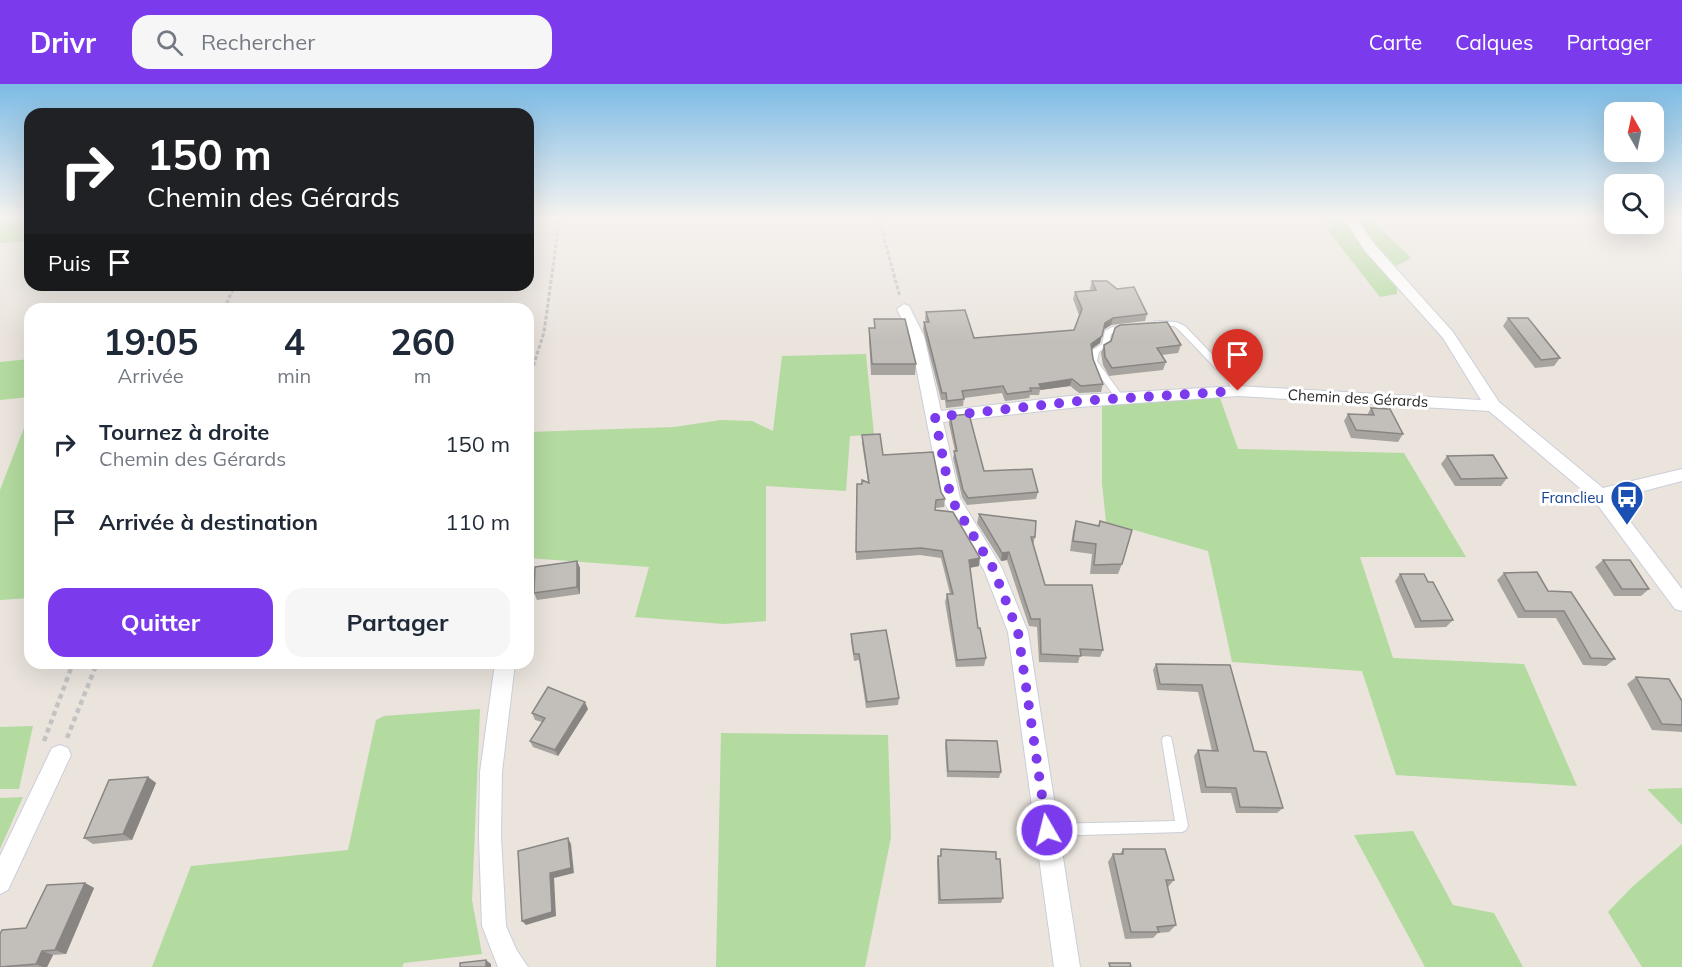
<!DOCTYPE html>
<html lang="fr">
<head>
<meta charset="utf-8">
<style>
	body { margin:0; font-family:Mulish,sans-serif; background:#f6f6f7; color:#1f2937; height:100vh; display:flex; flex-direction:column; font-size:22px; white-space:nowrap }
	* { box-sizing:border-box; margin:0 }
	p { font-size:20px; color:#747a83 }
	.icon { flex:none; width:33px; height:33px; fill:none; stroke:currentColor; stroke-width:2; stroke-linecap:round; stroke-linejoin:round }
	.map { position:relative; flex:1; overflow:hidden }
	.sheet { position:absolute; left:24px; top:219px; width:510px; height:366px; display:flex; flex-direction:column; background:#fff; border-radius:18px; box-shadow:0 6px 24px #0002 }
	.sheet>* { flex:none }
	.hud { position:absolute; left:24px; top:24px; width:510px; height:183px; border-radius:18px; box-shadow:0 6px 24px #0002; background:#202124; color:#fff; overflow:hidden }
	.needle { width:39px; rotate:351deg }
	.controls { position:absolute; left:1604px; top:18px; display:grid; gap:12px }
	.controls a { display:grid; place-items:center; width:60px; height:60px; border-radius:12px; background:#fff; box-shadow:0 6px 24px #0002; font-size:30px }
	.pin { position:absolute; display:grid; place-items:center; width:51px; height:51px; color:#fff; margin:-62px -26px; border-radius:50% 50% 50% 0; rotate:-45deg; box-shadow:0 0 6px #0007 }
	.pin .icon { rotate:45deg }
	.me { position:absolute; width:66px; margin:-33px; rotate:352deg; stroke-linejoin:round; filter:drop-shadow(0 0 4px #0008) }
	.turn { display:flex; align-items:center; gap:21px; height:126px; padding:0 24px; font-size:27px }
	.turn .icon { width:78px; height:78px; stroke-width:2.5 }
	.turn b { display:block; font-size:42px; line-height:51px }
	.then { display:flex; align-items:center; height:57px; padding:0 24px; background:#0003; gap:12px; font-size:22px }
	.eta { display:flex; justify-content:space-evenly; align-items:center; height:102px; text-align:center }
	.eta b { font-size:36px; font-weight:700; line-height:42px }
	.cta { display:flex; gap:12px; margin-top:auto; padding:12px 24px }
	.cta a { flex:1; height:69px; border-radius:18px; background:#7c3aed; color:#fff; font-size:24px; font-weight:700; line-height:69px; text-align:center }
	.cta a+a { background:#f6f6f7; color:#1f2937 }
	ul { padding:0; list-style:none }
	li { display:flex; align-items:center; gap:18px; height:78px; padding:0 24px }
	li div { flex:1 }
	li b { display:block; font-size:22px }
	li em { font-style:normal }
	header { display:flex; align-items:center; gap:36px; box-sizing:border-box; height:84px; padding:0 30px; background:#7c3aed; color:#fff }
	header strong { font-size:28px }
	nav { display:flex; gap:33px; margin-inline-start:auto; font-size:21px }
	.search { width:420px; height:54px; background:#f6f6f7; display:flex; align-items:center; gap:15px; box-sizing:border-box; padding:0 21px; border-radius:18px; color:#747a83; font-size:22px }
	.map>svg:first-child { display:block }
	.green { fill:#b3da9f }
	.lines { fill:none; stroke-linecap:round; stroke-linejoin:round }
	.service-casing { stroke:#cbced9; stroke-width:2 }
	.minor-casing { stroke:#cbced9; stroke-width:2 }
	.path-far1 { stroke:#c3c3c3; stroke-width:3; stroke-dasharray:4 2; stroke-linecap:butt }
	.path { stroke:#c3c3c3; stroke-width:4.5; stroke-dasharray:5 4; stroke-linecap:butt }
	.service { fill:#fff; fill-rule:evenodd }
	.minor { fill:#fff; fill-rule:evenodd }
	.wall { fill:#a7a39f }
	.shaded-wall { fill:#888582 }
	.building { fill:#c2beb9; stroke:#888582; stroke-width:1.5 }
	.route { stroke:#7c3aed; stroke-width:10; stroke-dasharray:0 18 }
	.labels { text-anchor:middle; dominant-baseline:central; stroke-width:6; stroke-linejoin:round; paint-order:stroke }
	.street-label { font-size:15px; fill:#292929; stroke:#fff }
	.transit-label { font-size:15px; fill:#164399; stroke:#fff; text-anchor:end }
</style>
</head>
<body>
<header>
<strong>Drivr</strong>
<div class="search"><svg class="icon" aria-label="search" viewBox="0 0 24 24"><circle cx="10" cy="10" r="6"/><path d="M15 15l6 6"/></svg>Rechercher</div>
<nav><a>Carte</a><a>Calques</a><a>Partager</a></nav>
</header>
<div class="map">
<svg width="1682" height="883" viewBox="0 0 1682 883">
	<rect width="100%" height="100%" fill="#eae4dd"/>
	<path class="green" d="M0,132H30V157L0,159Z
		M1325,132H1340L1397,202V210L1380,213L1326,144L1332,142Z
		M1356,132H1368L1411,174L1396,182L1372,157Z
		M866,270L874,351L850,352L846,407L766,402V537L724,540L635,533L649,483L528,474V348L674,343L721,336L752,337L773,347L782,272Z
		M30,275V313L0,316V278Z
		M1220,314L1238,365L1404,369L1466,473H1360L1393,574L1524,580L1577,702L1396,691L1362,587L1232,578L1208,467L1106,438L1102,399V319Z
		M30,328V514L0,516V406Z
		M480,625L472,816L482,870L404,879L402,883H152L191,782L348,766L376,636L384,632Z
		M33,642L19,705H0V643Z
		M721,649L888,651L891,753L865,883H716Z
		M1682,704V741L1647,705Z
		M23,713L0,765V714Z
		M1413,747L1453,821L1494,829L1523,883H1425L1354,751Z
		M1682,760V883H1642L1608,828L1632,803Z"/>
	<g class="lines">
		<g class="service-casing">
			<path id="service" d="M1155,237L1176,238L1185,242L1232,291L1242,307L1241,309H1235L1226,295L1179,246L1174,242L1155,241Z
				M1126,241H1129V245L1117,247L1111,250L1109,261L1099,268L1097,277L1124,314L1120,317L1117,316L1089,277L1091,267L1102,260L1105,247L1112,243Z
				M1167,652L1171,653L1172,657L1188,742L1186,746L1182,748L1049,752L1045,750L1043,746L1045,742L1049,740L1175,737L1162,657L1163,653Z"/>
		</g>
		<g class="minor-casing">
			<path id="minor" d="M1342,132H1355L1375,161L1453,248L1499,318L1603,404L1682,385V397L1613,415L1682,505V527L1675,525L1594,416L1489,327L1238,312L1079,323L943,338L960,414L1002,484L1028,548L1080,883H1054L1008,548L984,486L942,415L910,252L897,225L904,220L909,222L924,252L941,327L1079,311L1238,302L1481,316L1443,254L1365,167Z
				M495,579H515L502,688L501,753L506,842L516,865L528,883H498L482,842L479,753L480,688Z
				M60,661L68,664L71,671L8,806L0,810V772L52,664Z"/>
		</g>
		<path class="path-far1" d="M878,132L900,213
			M224,225L235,201
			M528,299L544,248L560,132"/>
		<path class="path" d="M67,654L97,579
			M44,657L73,579"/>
		<use href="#service" class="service"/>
		<use href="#minor" class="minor"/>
	</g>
	<path class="wall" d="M1092,197L1147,230L1145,237L1111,241L1103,246L1100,259L1091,265L1093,275L1103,300L1101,308L1079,309L1070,302L1040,306L1039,311H1030L1029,314L1005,317L1002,309L964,314L963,322L946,324L945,316H941L923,245L924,238H926L925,235L926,228L974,254L1074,246L1079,231L1073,215L1075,208L1091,207L1090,204Z
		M1508,234L1560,274L1554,282L1535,284L1503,242Z
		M874,235L916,280L915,291H871L869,254V244H874Z
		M1104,261H1181L1178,269L1162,271L1166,278L1163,286L1109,292L1103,281L1101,269Z
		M1371,324L1403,350L1398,358L1351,354L1344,337L1348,330L1367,331Z
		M950,332L984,387L1038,408L1036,415L967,421L962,413L953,374L955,367L949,340Z
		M862,351L883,371L941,408L945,415L944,423L936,424L935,426L979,482L970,484L978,544L986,574L984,582L956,583L945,518L947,510H950L941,474L920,471L856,476L857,400H862L868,398L862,359Z
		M1447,372L1507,394L1501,402H1455L1441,380Z
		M979,430L1035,453L1033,461L1045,501L1103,566L1100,573L1080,572L1078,579L1039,578L1037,543L1029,542L1007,476L1001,477L977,439Z
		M1076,437L1098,442L1100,437L1122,480L1118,490H1090L1092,470L1070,467L1073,447Z
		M1603,476L1649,505L1641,512H1614L1595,483Z
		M577,477L580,484V510L537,516L534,509Z
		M1504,489L1548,507L1615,575L1606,582L1583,581L1556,534H1518L1497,496Z
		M1400,490L1428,498L1453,536L1446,543L1415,544L1395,497Z
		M851,550L899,614L898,621L866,624L859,576L854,577L851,557Z
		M1156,580L1230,581L1254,667L1283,724L1277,729H1236L1231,709H1201L1194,672L1198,666L1212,667L1198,608L1157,606L1153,586Z
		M1636,593L1682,617V648L1652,646L1627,600Z
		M588,625L558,672L533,663L530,657L542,638L535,636L532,629Z
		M946,656L1001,688L999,694L947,693L945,662Z
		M148,693L156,699L132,756L93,760L84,754Z
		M941,765L996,775L1003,814L1001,819L938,820L937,777L938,772H940Z
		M1123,765L1174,796L1168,803L1176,841L1169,848L1158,849L1153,854L1125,855L1108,778L1113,770H1120Z
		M85,799L94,804L66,870L53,871L47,883H0L26,844Z"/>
	<path class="shaded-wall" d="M1113,234L1111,241L1103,246L1105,239Z
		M1102,252L1100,259L1089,267L1091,260Z
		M1072,295L1070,302L1040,306L1041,304L1039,300Z
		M1009,468L1007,476L1001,477L1002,469Z
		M980,474L979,482L968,484L969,476Z
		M577,477L580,484V510L577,503Z
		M585,618L588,625L558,672L555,666Z
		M148,693L156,699L132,756L123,750Z
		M568,754L571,760L574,789L554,794L556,832L526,841L522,837L550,789Z
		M85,799L94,804L66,870L55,866Z
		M42,867L53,871L47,883H43L36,880Z
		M486,876L491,880V883H486Z"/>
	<path class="building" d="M1092,197H1107L1117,205L1134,203L1147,230L1113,234L1105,239L1102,252L1091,260L1093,275L1103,300L1081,302L1072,295L1039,300L1041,304H1030L1031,307L1007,310L1003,302L962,307L964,315L947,317L946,309H942L924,238H929L926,228L965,226L974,254L1074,246L1082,225L1075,208L1096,206Z
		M1508,234H1528L1560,274L1541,276Z
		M874,235H905L916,280H872L869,244H875Z
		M1167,238L1181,261L1157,264L1166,278L1112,284L1105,273L1104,261L1111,257L1115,244L1120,241Z
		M1371,324L1390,325L1403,350L1356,346L1348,330L1374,331Z
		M969,330L984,387L1032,385L1038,408L968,414L963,406L954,367H957L950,332Z
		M880,350L883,371L933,368L941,408L945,415L936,416L935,426L953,428L980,474L969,476L978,544H980L986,574L957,576L947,510H953L942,467L921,464L856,468L857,400H862V396L869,399L862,351Z
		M1493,371L1507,394L1461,395L1447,372Z
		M979,430L1036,437L1035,453H1031L1045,501H1092L1103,566L1080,565L1081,572L1041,570L1040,535H1031L1009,468L1002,469Z
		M1076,437L1099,442L1100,437L1132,446L1122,480L1094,481L1096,460L1073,457Z
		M1603,476H1630L1649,505H1622Z
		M577,477V503L534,509L535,483Z
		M1537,488L1548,507L1571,508L1615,575L1591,574L1564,527H1525L1504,489Z
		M1400,490H1424L1428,498H1433L1453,536L1421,537Z
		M886,546L899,614L867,618L859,570H854L851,550Z
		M1156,580L1230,581L1254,667L1266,668L1283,724L1240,723L1236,704L1206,703L1198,666L1218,667L1202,601L1160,600Z
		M1636,593L1669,595L1682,617V641L1662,640Z
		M548,603L585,618L555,666L530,657L545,634L532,629Z
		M946,656L997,657L1001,688L948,687Z
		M148,693L123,750L84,754L109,696Z
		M568,754L571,784L550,789L552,828L522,837L518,767Z
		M941,765L996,768V775H1000L1003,814L940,816L938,772H941Z
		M1123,765H1165L1174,796H1166L1176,841L1157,843L1159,848H1131L1113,770H1123Z
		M85,799L55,866L42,867L36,880L0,883V850L2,846L26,844L47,801Z
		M486,876V883H460V879Z
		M1109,879H1130L1131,883H1110Z"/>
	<linearGradient id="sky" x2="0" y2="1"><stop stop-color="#7cbbe5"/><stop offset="0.52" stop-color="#f6f3f0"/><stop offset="1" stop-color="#f6f3f0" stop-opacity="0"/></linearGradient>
	<rect width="1682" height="256" fill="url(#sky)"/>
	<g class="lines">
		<path class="route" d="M1047,746L1018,548L993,484L951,415L935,333L1079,317L1238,307"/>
	</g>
	<defs>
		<g id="bus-pin" transform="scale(1.725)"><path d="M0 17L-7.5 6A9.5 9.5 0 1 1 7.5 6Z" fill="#1a4fb4" stroke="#fff"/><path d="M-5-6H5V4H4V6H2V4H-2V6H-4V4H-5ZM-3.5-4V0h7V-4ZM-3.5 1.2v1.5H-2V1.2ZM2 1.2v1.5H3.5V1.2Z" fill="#fff"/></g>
	</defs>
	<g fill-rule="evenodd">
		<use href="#bus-pin" x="1627" y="413"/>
	</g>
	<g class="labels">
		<g class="street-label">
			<text transform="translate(1358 314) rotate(3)">Chemin des Gérards</text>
		</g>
		<g class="transit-label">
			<text x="1604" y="413">Franclieu</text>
		</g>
	</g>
</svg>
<div class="controls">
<a><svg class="needle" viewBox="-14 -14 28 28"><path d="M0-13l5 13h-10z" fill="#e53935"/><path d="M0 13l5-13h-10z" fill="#747a83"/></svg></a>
<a><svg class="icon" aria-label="search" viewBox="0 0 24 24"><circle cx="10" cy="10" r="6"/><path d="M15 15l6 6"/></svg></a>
</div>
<div class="pin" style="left:1238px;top:307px;background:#d93025"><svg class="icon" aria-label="arrive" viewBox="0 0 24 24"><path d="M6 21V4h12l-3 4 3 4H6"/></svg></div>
<svg class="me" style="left:1047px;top:746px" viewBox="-20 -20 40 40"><circle r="17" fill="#7c3aed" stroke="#fff" stroke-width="3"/><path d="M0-11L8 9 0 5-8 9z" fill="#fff"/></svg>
<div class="hud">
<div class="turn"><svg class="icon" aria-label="right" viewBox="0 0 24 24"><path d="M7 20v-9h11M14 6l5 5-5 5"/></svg><div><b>150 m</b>Chemin des Gérards</div></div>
<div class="then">Puis<svg class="icon" aria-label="arrive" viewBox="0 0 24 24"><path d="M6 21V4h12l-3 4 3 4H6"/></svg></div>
</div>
<section class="sheet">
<div class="eta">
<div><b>19:05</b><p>Arrivée</p></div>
<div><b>4</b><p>min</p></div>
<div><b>260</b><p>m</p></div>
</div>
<ul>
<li><svg class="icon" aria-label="right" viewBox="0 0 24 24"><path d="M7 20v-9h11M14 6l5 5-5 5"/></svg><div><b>Tournez à droite</b><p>Chemin des Gérards</p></div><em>150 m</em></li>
<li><svg class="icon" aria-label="arrive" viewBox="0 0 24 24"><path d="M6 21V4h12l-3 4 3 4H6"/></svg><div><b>Arrivée à destination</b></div><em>110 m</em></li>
</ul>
<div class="cta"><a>Quitter</a><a>Partager</a></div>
</section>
</div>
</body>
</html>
